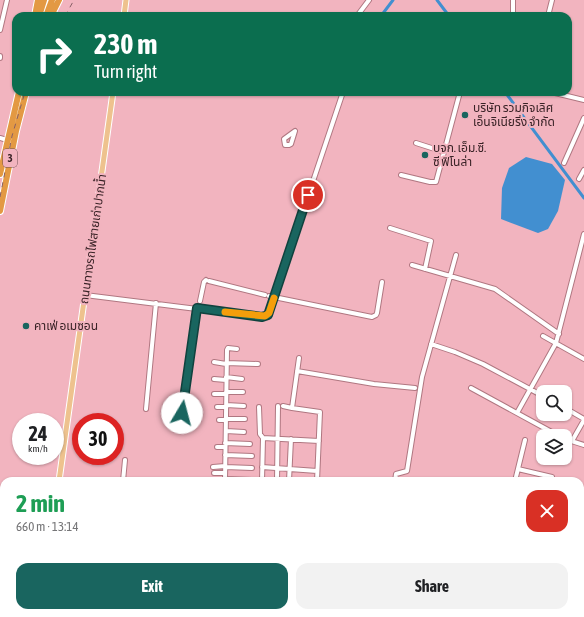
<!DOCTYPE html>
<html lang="en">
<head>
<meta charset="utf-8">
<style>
	body { margin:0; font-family:"Asap Condensed","Noto Sans Thai",sans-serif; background:#f2f2f2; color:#202124; height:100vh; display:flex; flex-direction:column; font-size:15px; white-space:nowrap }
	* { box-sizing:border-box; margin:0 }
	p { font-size:13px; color:#757577 }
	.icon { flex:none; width:22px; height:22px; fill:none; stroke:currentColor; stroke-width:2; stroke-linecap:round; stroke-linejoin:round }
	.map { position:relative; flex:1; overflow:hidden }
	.sheet { position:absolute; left:0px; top:477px; width:584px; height:140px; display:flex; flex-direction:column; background:#fff; border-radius:12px 12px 0 0; box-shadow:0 1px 3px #0004 }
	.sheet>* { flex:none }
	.top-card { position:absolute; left:12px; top:12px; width:560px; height:84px; border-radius:12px; box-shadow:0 1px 3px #0004; background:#0b6e4f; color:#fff; overflow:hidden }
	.fabs { position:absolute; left:536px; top:385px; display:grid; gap:8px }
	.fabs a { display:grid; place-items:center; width:36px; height:36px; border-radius:8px; background:#fff; box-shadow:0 1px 3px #0004; font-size:20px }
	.speed { position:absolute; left:12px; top:413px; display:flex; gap:8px; font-size:20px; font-weight:700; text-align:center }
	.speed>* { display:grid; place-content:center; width:52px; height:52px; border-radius:50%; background:#fff; box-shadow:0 1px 3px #0004; line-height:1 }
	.speed small { font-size:10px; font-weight:400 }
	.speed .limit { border:6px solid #d22; background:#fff; color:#111 }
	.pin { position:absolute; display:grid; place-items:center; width:34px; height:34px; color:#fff; margin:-17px; border:2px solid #fff; border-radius:50%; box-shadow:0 1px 4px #0007 }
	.me { position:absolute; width:44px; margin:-22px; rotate:8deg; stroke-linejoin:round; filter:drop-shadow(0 0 3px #0008) }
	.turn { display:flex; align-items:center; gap:14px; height:84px; padding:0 16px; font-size:18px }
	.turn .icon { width:52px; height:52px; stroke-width:2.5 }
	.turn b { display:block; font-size:28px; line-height:34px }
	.round { display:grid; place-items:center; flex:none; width:42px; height:42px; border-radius:12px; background:#f2f2f2 }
	.head { display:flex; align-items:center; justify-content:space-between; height:68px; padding:0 16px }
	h1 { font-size:24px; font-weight:700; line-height:30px; color:#1e9e55 }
	.primary-button { display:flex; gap:8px; margin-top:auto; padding:8px 16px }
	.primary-button a { flex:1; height:46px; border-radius:12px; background:#19655f; color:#fff; font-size:16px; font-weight:700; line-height:46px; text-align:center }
	.primary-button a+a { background:#f2f2f2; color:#202124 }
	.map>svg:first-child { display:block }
	.water { fill:#428fd0 }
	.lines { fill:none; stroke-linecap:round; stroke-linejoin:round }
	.canal { stroke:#428fd0; stroke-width:3 }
	.minor-casing { stroke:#b07781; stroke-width:6 }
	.major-casing { stroke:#fff; stroke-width:7 }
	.highway-casing { stroke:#fff; stroke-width:8 }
	.minor { stroke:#fff; stroke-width:4 }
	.major { stroke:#eec28e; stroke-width:5 }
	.highway { stroke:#e39943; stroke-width:6 }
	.rail { stroke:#875f66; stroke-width:1; stroke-dasharray:5 5; stroke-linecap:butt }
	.route-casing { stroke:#10423e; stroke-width:10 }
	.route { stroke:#19655f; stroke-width:7 }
	.slow { stroke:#f59e0b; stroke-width:7 }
	.poi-dot { fill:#19655f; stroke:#f2b4bf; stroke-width:1.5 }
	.labels { text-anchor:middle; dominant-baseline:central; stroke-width:4; stroke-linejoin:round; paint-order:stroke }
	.shield { fill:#f2b4bf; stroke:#704e54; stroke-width:1 }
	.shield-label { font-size:11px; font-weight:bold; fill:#392226 }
	.poi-label { font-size:12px; fill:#392226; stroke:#f2b4bf; text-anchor:start }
	.street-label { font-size:12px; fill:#392226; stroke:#f2b4bf }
</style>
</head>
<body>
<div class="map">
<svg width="584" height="617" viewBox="0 0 584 617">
	<rect width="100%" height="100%" fill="#f2b4bf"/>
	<path class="water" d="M526,157L552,164L565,180L558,211L548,229L538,233L501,219L502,188L509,168Z"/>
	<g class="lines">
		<path class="canal" d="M437,0L449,16
			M381,16L393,0
			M505,92L584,198"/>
		<g class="minor-casing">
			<path id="minor" d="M513,0V16
				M357,16L369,0
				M548,16L552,0
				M0,30L7,0
				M0,56V58
				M551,92L584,100
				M295,131L291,144L289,145H285L284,139Z
				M0,138L7,140
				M416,143L444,152
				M564,163L584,118
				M401,175L430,182H436L460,92
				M579,179L584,170
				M390,228L431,241L425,269
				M412,265L495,289L559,334
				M209,281L265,295
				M85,295L261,317L268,315L343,92
				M269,296L372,317L376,315L377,313L382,282
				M200,301L204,282L206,280
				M543,336L584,359
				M431,344L455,352L483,364L543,396
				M299,358L292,408L320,412L317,481
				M214,362L226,364
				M226,363L258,364
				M297,371L374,384L415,388
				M226,377L242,379
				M214,379L226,380
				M471,388L559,436
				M226,392H243
				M214,394H226
				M226,405L244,406
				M283,406L292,408
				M217,407H226
				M259,407L260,434L263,438L262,481
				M565,408L584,419
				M146,409L156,303
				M517,413L556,343L584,234
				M226,419H245
				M219,420H226
				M180,428L197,308
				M226,431L244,432
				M263,438L319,441
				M565,439L584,445
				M572,441L584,420
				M225,443L250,444
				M217,447H225
				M225,455L252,456
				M213,467L225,466
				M225,467L252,468
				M262,467L317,471
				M518,469L552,477
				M214,473H225
				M225,479L252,480
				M123,481L125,460
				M225,481L227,350L228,348L237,349
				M277,481L278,406
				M289,481L291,439
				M395,481L396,474L407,471L422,377L456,255
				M515,481L525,440
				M272,613V617
				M310,617L311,613
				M360,617V613
				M390,617V613
				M470,617L471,613
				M493,617L494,613
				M542,617V613
				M574,617V613"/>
		</g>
		<g class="major-casing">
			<path id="major" d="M124,16L126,0
				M59,481L113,92
				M0,609H4
				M121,613L259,617
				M0,614L82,617"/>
		</g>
		<g class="highway-casing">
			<path id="highway" d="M35,16L38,0
				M39,16L44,0
				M46,16L52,0
				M51,16L59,0
				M0,174L19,92
				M0,211L16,131L26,92"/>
		</g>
		<use href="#minor" class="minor"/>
		<use href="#major" class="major"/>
		<use href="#highway" class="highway"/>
		<path class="rail" d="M65,16L74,0
			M0,197L12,136L25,92"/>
	</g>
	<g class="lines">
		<g class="route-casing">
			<path id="route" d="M182,413L197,308L262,317L268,315L308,195"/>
		</g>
		<use href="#route" class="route"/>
		<path class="slow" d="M225,312L265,316L269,313L274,298"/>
	</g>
	<g class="poi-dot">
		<circle cx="465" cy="115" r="4"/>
		<circle cx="425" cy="155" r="4"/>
		<circle cx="26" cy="326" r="4"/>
	</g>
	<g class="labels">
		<rect class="shield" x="3" y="149" width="14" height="18" rx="3"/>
		<g class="shield-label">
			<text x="10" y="158">3</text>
		</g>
		<g class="poi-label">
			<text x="473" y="108">บริษัท รวมกิจเลิศ<tspan x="473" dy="14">เอ็นจิเนียริ่ง จำกัด</tspan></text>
			<text x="433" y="148">บจก. เอ็ม.ซี.<tspan x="433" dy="14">ซี ฟิโนล่า</tspan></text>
			<text x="34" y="326">คาเฟ่ อเมซอน</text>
		</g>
		<g class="street-label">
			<text transform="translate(93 239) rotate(-82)">ถนนทางรถไฟสายเก่าปากน้ำ</text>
		</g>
	</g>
</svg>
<div class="fabs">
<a><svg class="icon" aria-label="search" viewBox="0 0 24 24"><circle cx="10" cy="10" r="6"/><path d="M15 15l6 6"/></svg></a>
<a><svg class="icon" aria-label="layers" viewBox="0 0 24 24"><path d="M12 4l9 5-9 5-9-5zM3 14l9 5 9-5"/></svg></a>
</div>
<div class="speed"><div>24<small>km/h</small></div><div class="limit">30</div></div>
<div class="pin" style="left:308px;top:195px;background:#d93025"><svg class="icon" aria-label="arrive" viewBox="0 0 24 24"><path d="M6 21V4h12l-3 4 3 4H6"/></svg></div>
<svg class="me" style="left:182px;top:413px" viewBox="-20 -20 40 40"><circle r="19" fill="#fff"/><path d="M0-13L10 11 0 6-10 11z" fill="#19655f"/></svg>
<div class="top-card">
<div class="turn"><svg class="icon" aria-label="right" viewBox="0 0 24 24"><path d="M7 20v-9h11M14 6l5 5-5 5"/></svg><div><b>230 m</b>Turn right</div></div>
</div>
<section class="sheet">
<div class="head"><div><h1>2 min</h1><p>660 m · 13:14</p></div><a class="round" style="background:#d93025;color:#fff"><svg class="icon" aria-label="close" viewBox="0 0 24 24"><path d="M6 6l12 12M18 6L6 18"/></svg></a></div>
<div class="primary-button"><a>Exit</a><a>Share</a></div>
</section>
</div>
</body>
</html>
